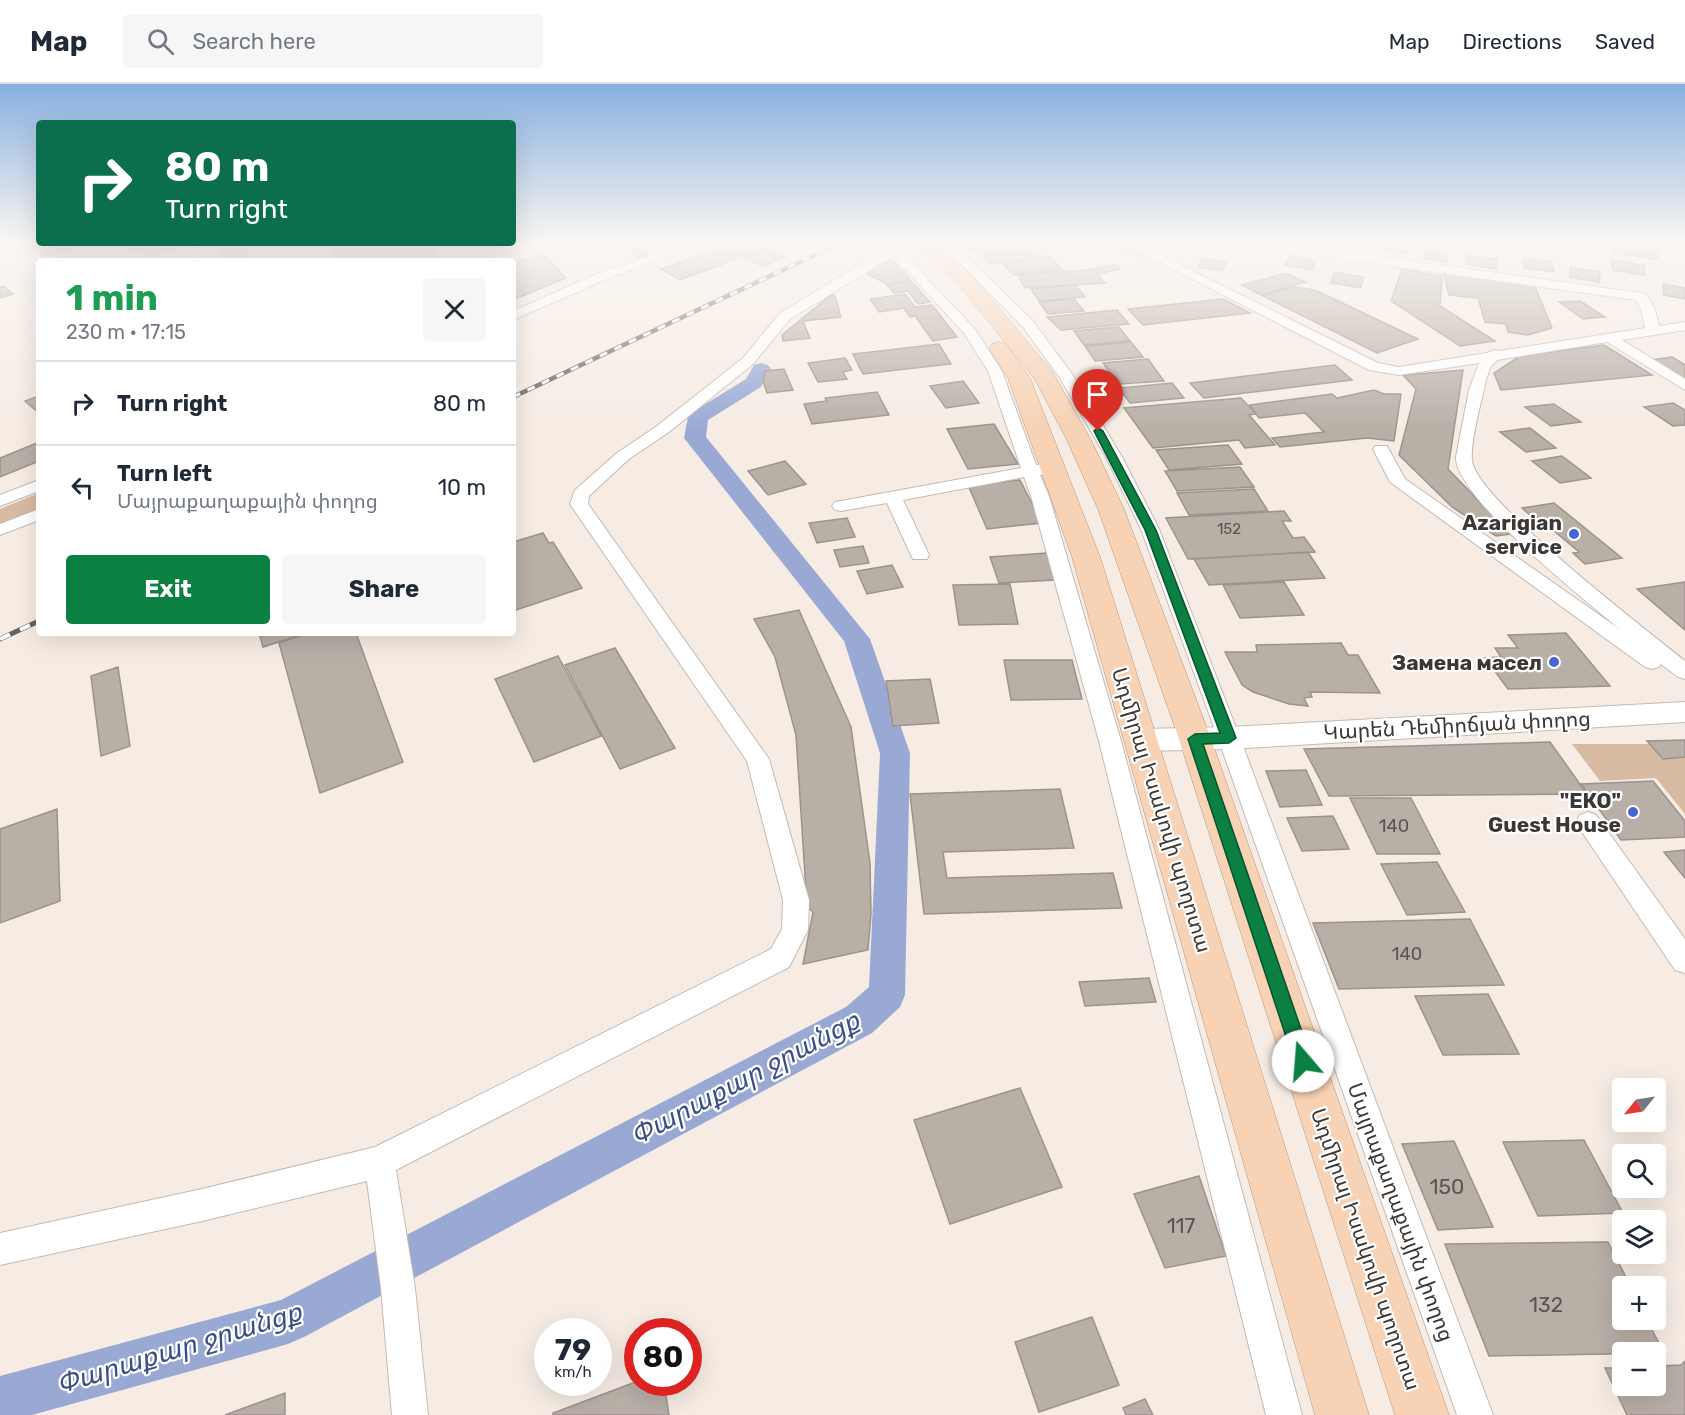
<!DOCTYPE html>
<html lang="en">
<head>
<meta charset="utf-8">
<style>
	body { margin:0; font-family:Rubik,"Noto Sans Armenian",sans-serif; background:#f6f6f7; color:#1f2937; height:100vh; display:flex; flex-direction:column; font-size:22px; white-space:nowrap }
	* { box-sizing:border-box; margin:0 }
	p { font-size:20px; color:#747a83 }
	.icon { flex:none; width:33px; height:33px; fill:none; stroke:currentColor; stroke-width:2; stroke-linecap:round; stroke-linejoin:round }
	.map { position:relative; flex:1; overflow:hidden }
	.drawer { position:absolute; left:36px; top:174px; width:480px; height:378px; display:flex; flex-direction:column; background:#fff; border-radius:6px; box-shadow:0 6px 24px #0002 }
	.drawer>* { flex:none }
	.hud { position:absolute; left:36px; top:36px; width:480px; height:126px; border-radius:6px; box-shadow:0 6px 24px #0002; background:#0b6e4f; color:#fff; overflow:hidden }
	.needle { width:39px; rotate:240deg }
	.fabs { position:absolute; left:1612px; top:994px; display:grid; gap:12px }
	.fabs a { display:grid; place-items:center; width:54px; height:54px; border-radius:6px; background:#fff; box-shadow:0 6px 24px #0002; font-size:30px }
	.speed { position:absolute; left:534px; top:1234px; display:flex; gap:12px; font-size:30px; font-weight:700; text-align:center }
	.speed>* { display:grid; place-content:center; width:78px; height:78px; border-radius:50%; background:#fff; box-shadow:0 6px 24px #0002; line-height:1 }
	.speed small { font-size:15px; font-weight:400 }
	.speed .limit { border:9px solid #d22; background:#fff; color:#111 }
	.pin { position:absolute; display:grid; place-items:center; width:51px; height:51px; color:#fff; margin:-62px -26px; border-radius:50% 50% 50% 0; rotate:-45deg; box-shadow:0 0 6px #0007 }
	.pin .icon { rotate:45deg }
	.me { position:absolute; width:66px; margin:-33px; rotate:342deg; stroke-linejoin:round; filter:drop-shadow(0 0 4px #0008) }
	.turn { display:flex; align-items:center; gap:21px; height:126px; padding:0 30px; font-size:27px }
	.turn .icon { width:78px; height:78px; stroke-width:2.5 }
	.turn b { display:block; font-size:42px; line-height:51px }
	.round { display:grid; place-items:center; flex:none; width:63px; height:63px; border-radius:6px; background:#f6f6f7 }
	.overview { display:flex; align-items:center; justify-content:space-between; height:102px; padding:0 30px }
	h1 { font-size:36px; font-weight:700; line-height:45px; color:#1e9e55 }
	.cta { display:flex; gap:12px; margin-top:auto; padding:12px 30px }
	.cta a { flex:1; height:69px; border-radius:6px; background:#0b8043; color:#fff; font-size:24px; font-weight:700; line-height:69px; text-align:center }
	.cta a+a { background:#f6f6f7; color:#1f2937 }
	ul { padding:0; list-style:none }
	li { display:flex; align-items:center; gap:18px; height:84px; padding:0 30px; border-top:2px solid #e0e1e3 }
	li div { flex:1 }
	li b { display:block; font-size:22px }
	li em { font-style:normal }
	header { display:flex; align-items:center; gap:36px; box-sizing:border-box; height:84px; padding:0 30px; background:#fff; border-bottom:2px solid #e0e1e3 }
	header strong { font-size:28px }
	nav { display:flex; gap:33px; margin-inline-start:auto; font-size:21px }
	.search { width:420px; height:54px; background:#f6f6f7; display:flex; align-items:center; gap:15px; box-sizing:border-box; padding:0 21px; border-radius:6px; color:#747a83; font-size:22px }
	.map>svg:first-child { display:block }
	.green { fill:#d7baa2 }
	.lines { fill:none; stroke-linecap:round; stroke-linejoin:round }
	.canal { fill:#99a9d4; fill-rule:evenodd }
	.building { fill:#b8afa7; stroke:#9c938c; stroke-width:1.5 }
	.minor-casing { stroke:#c4bab3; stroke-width:2 }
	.tertiary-casing { stroke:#c4bab3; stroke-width:2 }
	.trunk-casing { stroke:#b4957c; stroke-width:1 }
	.minor { fill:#fff; fill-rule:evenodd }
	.tertiary { fill:#fff; fill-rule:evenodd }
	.trunk { fill:#f7d2b4; fill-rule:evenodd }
	.rail-far1-casing { stroke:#69635f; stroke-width:4.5 }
	.rail-casing { stroke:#69635f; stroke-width:5 }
	.rail-far1 { stroke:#fff; stroke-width:3; stroke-dasharray:8; stroke-linecap:butt }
	.rail { stroke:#fff; stroke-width:4; stroke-dasharray:11; stroke-linecap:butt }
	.route { fill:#0b8043; stroke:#07532c; stroke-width:1.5 }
	.poi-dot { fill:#4564d8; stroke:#fff; stroke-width:2 }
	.labels { text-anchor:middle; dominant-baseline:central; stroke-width:4.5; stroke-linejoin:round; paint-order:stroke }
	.far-number-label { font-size:15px; fill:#5a5551 }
	.number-label { font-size:18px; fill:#5a5551 }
	.poi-label { font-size:21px; font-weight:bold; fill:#3b3734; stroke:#fff; text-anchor:end }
	.street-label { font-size:21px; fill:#3b3734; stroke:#fff }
	.near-number-label { font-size:21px; fill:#5a5551 }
	.near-water-label { font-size:27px; font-style:italic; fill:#3c4e86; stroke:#fff }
</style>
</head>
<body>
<header>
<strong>Map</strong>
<div class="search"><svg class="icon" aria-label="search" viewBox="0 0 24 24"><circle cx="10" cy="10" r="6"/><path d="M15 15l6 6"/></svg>Search here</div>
<nav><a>Map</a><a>Directions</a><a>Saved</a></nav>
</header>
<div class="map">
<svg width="1685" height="1331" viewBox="0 0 1685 1331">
	<rect width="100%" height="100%" fill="#f6ece4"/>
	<path class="green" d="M39,409V426L0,442V425Z
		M1572,660H1650L1663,675L1685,673V730L1656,694L1600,697Z"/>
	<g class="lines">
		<path class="canal" d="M628,160H644L649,172L647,175H635Z
			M1114,160H1135L1149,168L1141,173L1116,163Z
			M761,279L768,281L771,285L761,303L708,336L706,353L870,555L910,669L905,911L900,923L872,949L304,1253L288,1260L32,1331H0V1292L281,1216L846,923L869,903L880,669L844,557L684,354L688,333L691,329L746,295L754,281Z"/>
	</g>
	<path class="building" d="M18,160H80L48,171Z
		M119,160H184L153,172Z
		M230,160H244L249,177H224L221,166Z
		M329,160H430L441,177H336Z
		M734,160H777L680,196L661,185Z
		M962,160H1011L970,166Z
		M1018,160H1028L1043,172L991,180L975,166Z
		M1385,160L1410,162L1408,170L1384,166Z
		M1612,160L1656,166L1659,176L1614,169Z
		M769,164L787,172L762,182L744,174Z
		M1425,164L1448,168L1447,178L1424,174Z
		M544,171L566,194L513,216V178Z
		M1467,171L1496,175V185L1467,180Z
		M1289,172L1315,176L1313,186L1285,181Z
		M1050,173L1062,186L1014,191L1002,179Z
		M1202,174L1226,178L1222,187L1198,183Z
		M1524,174L1552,178L1554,188L1524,184Z
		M885,175L893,177L911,197L887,200L865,189Z
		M1611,176L1644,181L1645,191L1613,186Z
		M1114,181L1120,185L1097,190L1105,199L1025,204L1018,191L1086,186Z
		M1570,183L1600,188L1599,198L1570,193Z
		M1402,185L1442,192L1440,222L1495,257L1460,262L1391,217Z
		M1334,188L1363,193L1361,204L1331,199Z
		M1286,189L1305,198L1261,211L1242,201Z
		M1444,190L1534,200L1552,244L1528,251L1508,248L1506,240L1485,238L1478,214L1449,211Z
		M911,197L930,218L918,220L908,207L894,209L887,201Z
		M1663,200L1685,204V215L1664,211Z
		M1075,201L1085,213L1039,217L1031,205Z
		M3,202L13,210L0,214V203Z
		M1293,203L1315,206L1418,255L1377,269L1263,212Z
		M832,210L835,212L841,233L803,237L810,254L783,257L782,251Z
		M905,210L915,223L932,221L957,253L933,257L915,232L910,233L904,224L879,228L870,215Z
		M1074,215L1084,227L1048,230L1039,218Z
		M1223,215L1250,229L1143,241L1128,225Z
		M1580,217L1605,233L1583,235L1559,218Z
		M1117,226L1129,240L1061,246L1047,233Z
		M1119,243L1130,257L1084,261L1074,247Z
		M1131,258L1143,273L1095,277L1085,262Z
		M939,260L951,280L863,290L853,270Z
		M1604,261L1652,291L1501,306L1494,289L1520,272Z
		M1672,273L1685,281V298L1650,276Z
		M845,274L852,286L843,288L847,295L818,298L808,279Z
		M1148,275L1164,297L1118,300L1103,279Z
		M1335,281L1352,296L1204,314L1190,299Z
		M784,285L793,306L767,309L763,297L765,287Z
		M1463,286L1448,385L1511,450L1496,452L1452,423L1399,371L1416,305L1403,291Z
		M963,297L979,319L946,324L930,302Z
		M1172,299L1184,314L1130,319L1119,304Z
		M1374,306L1384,310H1401L1394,357L1367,354L1280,363L1272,354L1324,348L1305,329L1259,334L1250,321L1332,310L1337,314Z
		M877,308L889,331L812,340L804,320L827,317L825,314Z
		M39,312V329L25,317Z
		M1241,314L1256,330L1249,331L1275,361L1245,364L1239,356L1153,364L1124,324Z
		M1673,319L1685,326V341L1673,342L1644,323Z
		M1554,320L1581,338L1551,342L1525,323Z
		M994,340L1018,380L968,385L947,345Z
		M1530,344L1556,364L1526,368L1500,348Z
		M39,358V377L0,393V374Z
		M1228,361L1242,380L1169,386L1156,366Z
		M1562,372L1591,394L1560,399L1532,377Z
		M785,377L806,400L768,411L748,387Z
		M1240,383L1254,403L1177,407L1165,387Z
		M1020,396L1042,439L987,445L968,401Z
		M1254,405L1268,427L1189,431L1177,409Z
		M1554,419L1622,474L1585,480L1573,469L1579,468L1535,431L1531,432L1522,424Z
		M1284,427L1291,437H1282L1293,454L1304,453L1315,468L1188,475L1166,434Z
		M847,434L855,453L817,459L809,439Z
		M543,449L549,459L553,458L582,504L513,527V458Z
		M863,462L869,479L840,483L834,466Z
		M1308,468L1325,494L1209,501L1194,475Z
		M1046,469L1056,496L999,499L990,473Z
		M892,481L903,503L867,510L857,487Z
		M1284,498L1304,531L1240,534L1223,501Z
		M1685,498V546L1637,505Z
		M1010,500L1018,540L959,541L953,501Z
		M799,526L851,643L870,779L871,830L868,866L803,880L813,828L807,823L796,651L775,573L754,535Z
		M259,549H307L263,563Z
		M309,549H356L403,678L320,709L279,559Z
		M1566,549L1610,602L1508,605L1485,574L1501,573L1495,564H1518L1508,551Z
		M1341,559L1348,571H1358L1380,609L1310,608L1312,613L1304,614L1308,622L1289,620L1253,608L1242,601L1225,568H1257L1256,561Z
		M615,564L675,664L620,685L565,581Z
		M558,572L601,652L534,678L495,595Z
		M1004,576H1072L1082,615L1011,616Z
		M118,583L130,662L101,672L91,592Z
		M930,595L939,639L893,642L886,597Z
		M1685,656V673L1663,675L1647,657Z
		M1550,658L1587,710L1329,712L1304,665Z
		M1306,686L1322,721L1280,723L1266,687Z
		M1653,697L1685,737V753L1621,756L1581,700Z
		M1060,705L1074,764L943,768L947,794L1113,789L1122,824L924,830L910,710Z
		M1350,714H1411L1440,770H1377Z
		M57,725L60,817L0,839V745Z
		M1333,732L1349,765L1302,767L1287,734Z
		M1685,766V794L1664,768Z
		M1437,778L1465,828L1407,831L1381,780Z
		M1470,835L1504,901L1339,905L1313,839Z
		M1149,894L1156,918L1085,922L1079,898Z
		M1488,910L1519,970L1443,971L1415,912Z
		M1020,1004L1062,1103L950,1140L914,1036Z
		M1584,1056L1623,1129L1538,1132L1503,1058Z
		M1454,1057L1493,1143L1438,1146L1402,1060Z
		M1199,1092L1226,1172L1165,1184L1134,1110Z
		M1608,1158L1631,1203H1623V1236H1647L1664,1269L1489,1272L1445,1160Z
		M1092,1233L1119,1301L1039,1328L1015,1258Z
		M1685,1277V1331H1627L1605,1284H1623V1302H1656V1282L1681,1281Z
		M638,1297L664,1299L669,1331H553V1329Z
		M285,1309V1331H225Z
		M1145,1315L1153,1331H1126L1123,1324Z"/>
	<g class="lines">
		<g class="minor-casing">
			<path id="minor" d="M192,160H204L200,177H188Z
				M684,160H701L607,195L513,236V227L599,189Z
				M882,160H894L974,244L1002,287L1036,381L1043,380L1051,385L1049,389L1040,391L1049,412L1121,657L1302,1331H1266L1099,657L1031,412L1024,393L903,416L929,471L927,475H913L911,471L887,419L841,427L835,426L832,422L835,418L841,417L1021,384L988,287L964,249L893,172L790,235L753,280L669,348L629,375L589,412L588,420L769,675L809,816L808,846L789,883L396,1086L415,1204L428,1331H392L381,1204L367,1097L202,1137L0,1181V1149L202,1105L375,1063L771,865L782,845L783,816L747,677L570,420L575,406L617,369L657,342L743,274L780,229L886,165Z
				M941,160H954L1033,237L1072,290L1122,373L1159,445L1240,654L1493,1331H1457L1218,654L1141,445L1106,373L1060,294L1023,243Z
				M1124,160H1139L1378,279L1399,283L1487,269L1494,266L1499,267L1645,244L1641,225L1636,216L1263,164L1257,160H1287L1641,209L1646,210L1655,225L1659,242L1685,238V246L1622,256L1685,295V306L1607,258L1497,276L1490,284L1486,296C1482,316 1470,357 1472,377C1477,416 1648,547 1685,577V595L1678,593L1661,580L1659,583L1652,585L1645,583L1390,398L1373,365L1375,362H1387L1405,395L1621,546C1588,519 1454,412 1456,373L1469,306L1479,279L1399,291L1369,286Z
				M39,396V407L0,422V411Z
				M39,425V436L0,451V440Z
				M1588,728L1596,731L1685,855V889L1675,886L1580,745L1576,738L1580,731Z"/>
		</g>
		<g class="tertiary-casing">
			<path id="tertiary" d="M1685,618V638L1229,665L1142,667L1132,663L1128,656L1132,649L1142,645L1229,643Z"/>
		</g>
		<g class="trunk-casing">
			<path id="trunk" d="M916,160H935L972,192L1052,287L1090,354L1124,425L1211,655L1449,1331H1395L1179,655L1098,425L1066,354L1034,294L958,200Z
				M999,258L1006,260L1030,294L1100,473L1369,1331H1315L1072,473L1008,294L989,264L992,260Z"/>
		</g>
		<use href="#minor" class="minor"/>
		<use href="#tertiary" class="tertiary"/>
		<use href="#trunk" class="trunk"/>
		<g class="rail-far1-casing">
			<path id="rail-far1" d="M513,313L838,160"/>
		</g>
		<g class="rail-casing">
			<path id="rail" d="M0,555L39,537"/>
		</g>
		<use href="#rail-far1" class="rail-far1"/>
		<use href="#rail" class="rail"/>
	</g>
	<linearGradient id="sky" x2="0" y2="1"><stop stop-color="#88b0e0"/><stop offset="0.46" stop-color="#fbf6f3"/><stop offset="1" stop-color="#fbf6f3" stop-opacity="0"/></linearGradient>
	<rect width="1685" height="346" fill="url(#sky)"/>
	<path class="route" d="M1098,344L1103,347L1156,446L1236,654L1229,659L1203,660L1312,977L1309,983L1303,986L1297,983L1294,977L1188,655L1195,650L1220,649L1145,446L1094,347Z"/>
	<g class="poi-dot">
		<circle cx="1574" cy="450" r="6"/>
		<circle cx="1554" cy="578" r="6"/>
		<circle cx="1633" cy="728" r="6"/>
	</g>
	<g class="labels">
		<g class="far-number-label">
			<text x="1229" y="445">152</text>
		</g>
		<g class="number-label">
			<text x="1394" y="742">140</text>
			<text x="1407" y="870">140</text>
		</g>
		<g class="poi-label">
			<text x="1562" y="438">Azarigian<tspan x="1562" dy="24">service</tspan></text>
			<text x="1542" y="578">Замена масел</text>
			<text x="1621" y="716">"ЕКО"<tspan x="1621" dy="24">Guest House</tspan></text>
		</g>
		<g class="street-label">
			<text transform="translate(1457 641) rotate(-3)">Կարեն Դեմիրճյան փողոց</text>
			<text transform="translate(1162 726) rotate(73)">Ադմիրալ Իսակովի պողոտա</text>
			<text transform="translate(1401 1128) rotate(70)">Մայրաքաղաքային փողոց</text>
			<text transform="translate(1366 1165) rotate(71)">Ադմիրալ Իսակովի պողոտա</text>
		</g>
		<g class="near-number-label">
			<text x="1447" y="1102">150</text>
			<text x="1181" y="1141">117</text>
			<text x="1546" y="1220">132</text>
		</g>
		<g class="near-water-label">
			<text transform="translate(745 994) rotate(-28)">Փարաքար ջրանցք</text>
			<text transform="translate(179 1264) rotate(-17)">Փարաքար ջրանցք</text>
		</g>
	</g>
</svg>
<div class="fabs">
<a><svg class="needle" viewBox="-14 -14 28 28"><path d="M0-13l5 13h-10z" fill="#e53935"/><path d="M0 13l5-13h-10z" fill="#747a83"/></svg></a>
<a><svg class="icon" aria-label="search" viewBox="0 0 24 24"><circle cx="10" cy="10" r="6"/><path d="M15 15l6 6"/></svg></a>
<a><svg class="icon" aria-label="layers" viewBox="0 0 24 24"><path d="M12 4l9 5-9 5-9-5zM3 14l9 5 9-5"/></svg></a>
<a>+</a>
<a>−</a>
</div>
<div class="speed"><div>79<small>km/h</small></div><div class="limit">80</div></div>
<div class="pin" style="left:1098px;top:347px;background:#d93025"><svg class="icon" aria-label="arrive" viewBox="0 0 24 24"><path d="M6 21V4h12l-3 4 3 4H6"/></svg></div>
<svg class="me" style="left:1303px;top:977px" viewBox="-20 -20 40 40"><circle r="19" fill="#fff"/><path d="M0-13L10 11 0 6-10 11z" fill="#0b8043"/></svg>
<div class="hud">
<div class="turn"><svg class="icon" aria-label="right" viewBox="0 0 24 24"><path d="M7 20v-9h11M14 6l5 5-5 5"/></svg><div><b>80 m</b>Turn right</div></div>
</div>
<section class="drawer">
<div class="overview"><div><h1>1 min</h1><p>230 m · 17:15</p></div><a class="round"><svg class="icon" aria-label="close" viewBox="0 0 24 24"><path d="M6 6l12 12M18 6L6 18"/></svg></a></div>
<ul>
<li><svg class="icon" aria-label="right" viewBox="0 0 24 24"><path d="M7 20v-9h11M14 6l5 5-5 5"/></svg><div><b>Turn right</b></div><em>80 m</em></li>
<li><svg class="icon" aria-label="left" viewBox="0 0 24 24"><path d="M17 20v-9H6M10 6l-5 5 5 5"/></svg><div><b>Turn left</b><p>Մայրաքաղաքային փողոց</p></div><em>10 m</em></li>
</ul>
<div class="cta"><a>Exit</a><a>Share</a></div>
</section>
</div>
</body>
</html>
